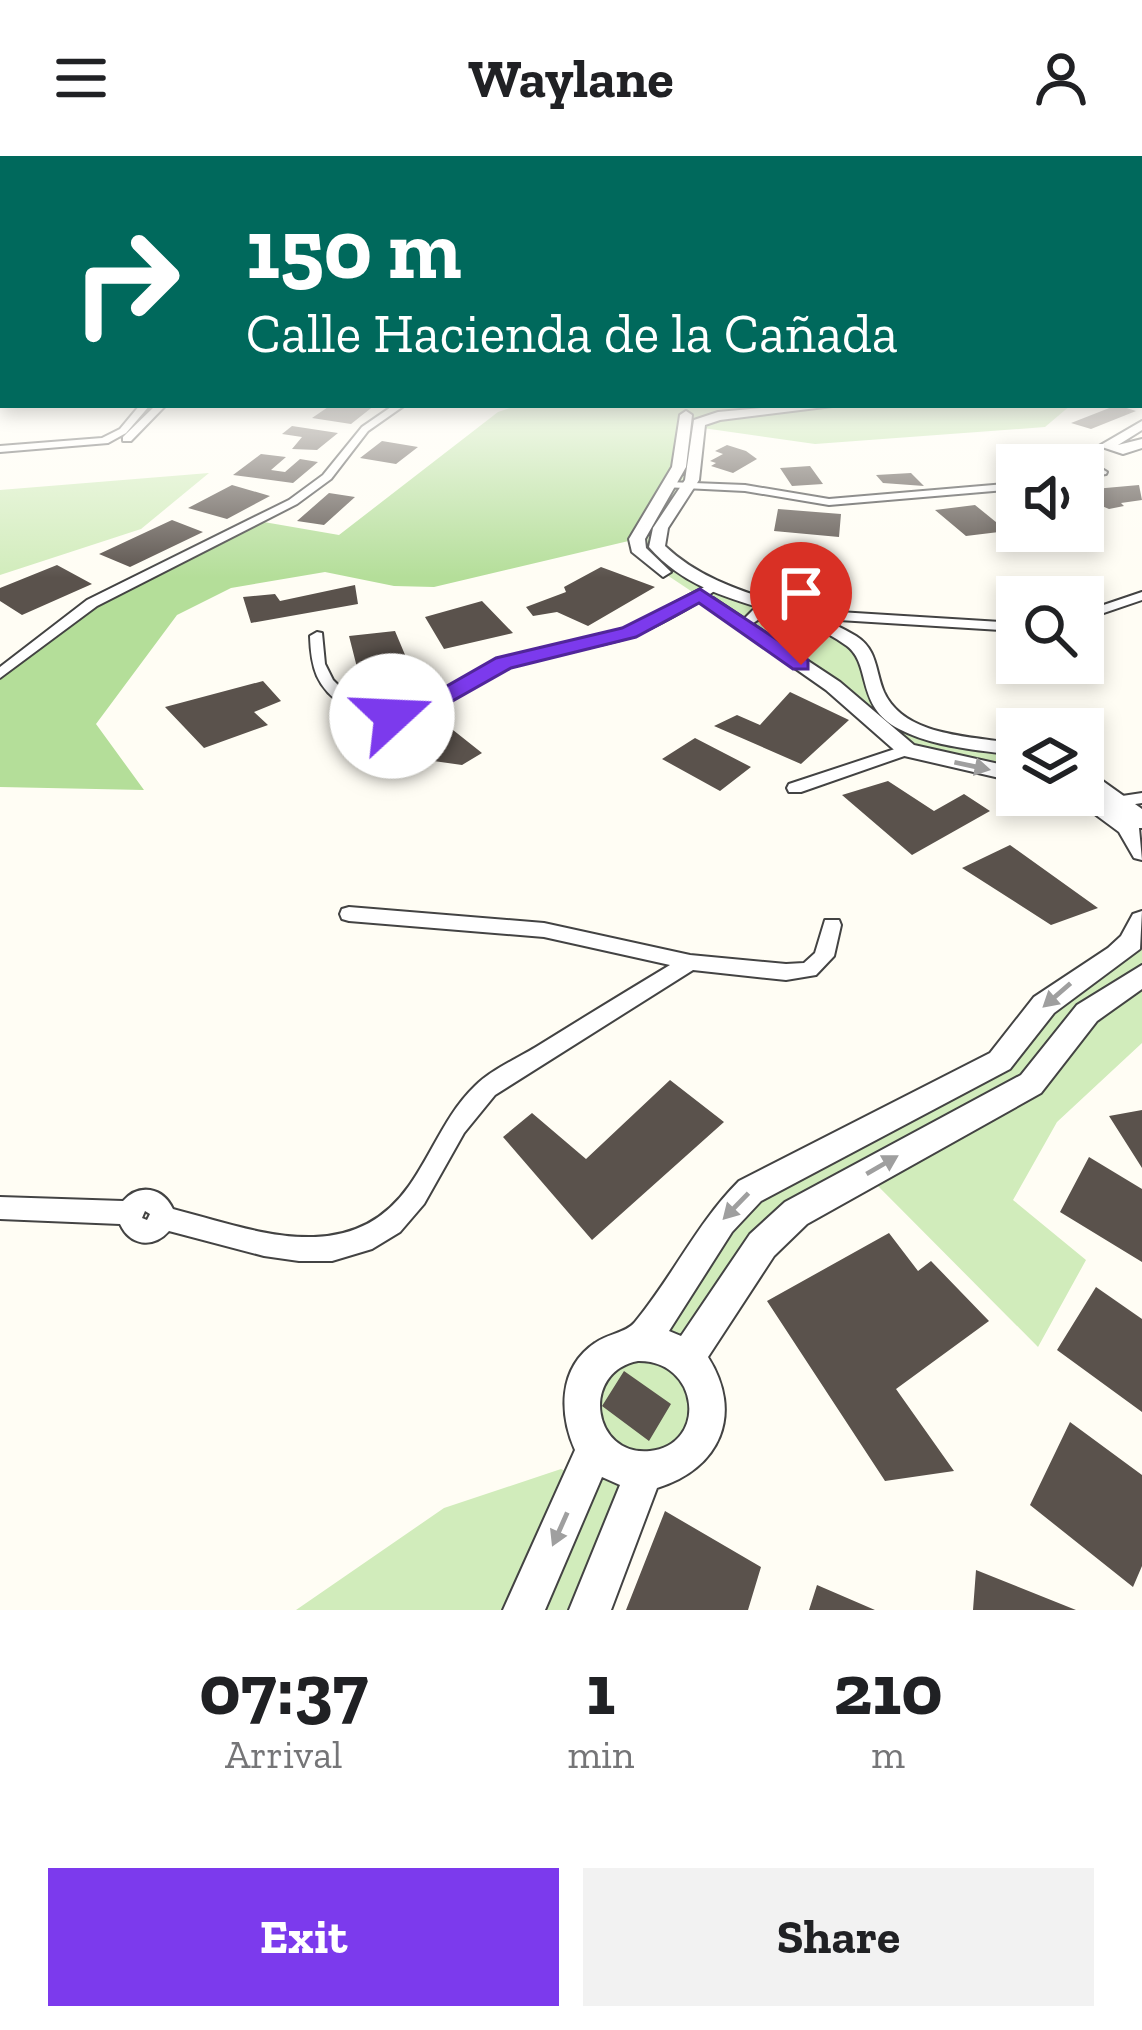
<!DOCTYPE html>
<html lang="en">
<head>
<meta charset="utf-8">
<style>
	body { margin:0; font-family:"Zilla Slab",serif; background:#f2f2f2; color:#202124; height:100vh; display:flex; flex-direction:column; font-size:45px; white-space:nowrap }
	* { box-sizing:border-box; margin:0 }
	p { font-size:39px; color:#757577 }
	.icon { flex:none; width:66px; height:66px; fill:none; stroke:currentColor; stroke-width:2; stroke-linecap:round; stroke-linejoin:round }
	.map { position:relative; height:1454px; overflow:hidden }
	.side { display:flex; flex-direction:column; background:#fff; flex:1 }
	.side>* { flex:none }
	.banner { position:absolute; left:0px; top:0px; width:1143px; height:252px; box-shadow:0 6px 18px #0003; background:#00695c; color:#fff; overflow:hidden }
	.tools { position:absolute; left:996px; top:288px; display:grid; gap:24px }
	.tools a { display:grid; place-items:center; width:108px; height:108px; border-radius:0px; background:#fff; box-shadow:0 6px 18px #0003; font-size:60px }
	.pin { position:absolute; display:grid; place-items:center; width:102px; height:102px; color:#fff; margin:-123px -51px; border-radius:50% 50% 50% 0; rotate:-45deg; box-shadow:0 0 12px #0007 }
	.pin .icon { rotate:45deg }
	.me { position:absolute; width:132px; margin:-66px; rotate:70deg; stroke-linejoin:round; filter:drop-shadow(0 0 9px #0008) }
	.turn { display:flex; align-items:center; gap:42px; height:252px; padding:0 48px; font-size:54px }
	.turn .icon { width:156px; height:156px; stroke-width:2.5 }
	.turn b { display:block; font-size:84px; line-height:102px }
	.eta { display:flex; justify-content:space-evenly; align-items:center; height:204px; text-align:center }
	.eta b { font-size:72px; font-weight:700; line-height:84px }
	.primary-button { display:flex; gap:24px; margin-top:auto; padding:24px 48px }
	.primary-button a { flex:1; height:138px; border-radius:0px; background:#7c3aed; color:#fff; font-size:48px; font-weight:700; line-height:138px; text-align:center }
	.primary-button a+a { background:#f2f2f2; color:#202124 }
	header { display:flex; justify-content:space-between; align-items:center; height:156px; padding:0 48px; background:#fff; font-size:54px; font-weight:700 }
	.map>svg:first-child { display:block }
	.green { fill:#d1ecbb }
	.forest { fill:#b4de99 }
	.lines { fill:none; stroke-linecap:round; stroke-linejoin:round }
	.river { fill:#b6dcf9; fill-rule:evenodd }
	.building { fill:#5a524c }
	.minor-casing { stroke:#434343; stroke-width:4 }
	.tertiary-casing { stroke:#434343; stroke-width:4 }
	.minor { fill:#fff; fill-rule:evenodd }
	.tertiary { fill:#fff; fill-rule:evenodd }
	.oneway { fill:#9f9f9f }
	.route { fill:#7c3aed; stroke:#51269a; stroke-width:3 }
</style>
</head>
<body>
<header><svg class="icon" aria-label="menu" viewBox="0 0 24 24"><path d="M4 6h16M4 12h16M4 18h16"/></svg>Waylane<svg class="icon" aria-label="person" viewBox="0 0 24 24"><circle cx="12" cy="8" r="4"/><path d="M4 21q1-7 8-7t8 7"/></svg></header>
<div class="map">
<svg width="1142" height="1454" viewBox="0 0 1142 1454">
	<rect width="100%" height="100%" fill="#fffdf4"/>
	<path class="green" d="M777,249H835L718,260L699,267C697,286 699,304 692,324C683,349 655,361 657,391C707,450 786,446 848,483C874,498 865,514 875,538C896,587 973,584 1017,594V619L907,594L833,530L661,415L638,393L642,369L678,311L684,262L704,254Z
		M209,317L141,373L0,419V334Z
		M1142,764V887L1057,966L1013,1044L1086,1104L1038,1191L866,1018L796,1057L685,1205L704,1241L590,1454H296L444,1352L561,1313L583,1323L587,1274L611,1194L721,1065L951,933L1141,770Z"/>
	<path class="forest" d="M519,249H1071L1045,271L815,288L682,269L683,294L637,383L434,431L394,430L325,416L231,432L177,459L96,568L144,634L0,631V518L65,465L258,365L339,379L498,256Z"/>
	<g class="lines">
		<path class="river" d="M3,234V246L0,247V235Z"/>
	</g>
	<path class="building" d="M331,249H375L351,268L312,262Z
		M1117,249L1136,255L1091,273L1071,267Z
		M292,270L338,277L317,294L292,293L302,281L282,278Z
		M382,285L418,291L396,308L360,302Z
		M1069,288L1088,299L1053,305L1034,293Z
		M727,289L746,295L757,303L733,317L711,310L716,307L710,305L723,298L715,295Z
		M261,298L286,301L271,314L285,316L300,303L318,306L293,327L233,319Z
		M810,310L823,328L792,330L780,312Z
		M911,317L924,330L883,327L876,319Z
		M232,329L270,340L227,363L188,352Z
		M1139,329L1142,344L1121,347L1124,350L1109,353L1083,342V334Z
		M329,337L355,341L324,369L297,365Z
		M975,349L1007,375L966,380L935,354Z
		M778,353L841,358L839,381L774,375Z
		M172,364L203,376L130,411L99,398Z
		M57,409L92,428L22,459L0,445V432Z
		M601,411L655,431L588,470L557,456L533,460L526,451L566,436L564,431Z
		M355,429L358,448L251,467L243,441L275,438L280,445Z
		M482,445L513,477L444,493L425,461Z
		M395,475L416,525L363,535L349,480Z
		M263,525L281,545L254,556L268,569L204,592L165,551Z
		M790,536L849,564L801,608L714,570L737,559L760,569Z
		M448,570L482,597L462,609L391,599L396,586Z
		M695,582L751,611L720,635L662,603Z
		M888,625L934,655L964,638L990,655L912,699L842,639Z
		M1010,689L1098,752L1051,769L962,712Z
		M670,924L724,966L592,1084L503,981L532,957L586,1003Z
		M1142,954V1012L1109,960Z
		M1089,1001L1142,1033V1106L1060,1056Z
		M889,1077L918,1115L931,1105L989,1165L896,1233L954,1315L885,1325L767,1145Z
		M1096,1131L1142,1163V1256L1057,1194Z
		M624,1215L671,1248L649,1285L602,1250Z
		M1070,1266L1142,1319V1410L1133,1431L1030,1349Z
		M665,1355L761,1411L748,1454H626Z
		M976,1414L1076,1454H973Z
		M817,1429L875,1454H809Z"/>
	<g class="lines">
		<g class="minor-casing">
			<path id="minor" d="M140,249H150L126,277L108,287L0,296V290L102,282L120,273Z
				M156,249H166L131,285H123V281Z
				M394,249H405L368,275L331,323L297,348L97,450L0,522V511L87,444L289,344L323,319L362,271Z
				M1102,313L1107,316L1106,318L1083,322V316Z
				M668,326L745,329L829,343L1017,327V333L829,349L745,335L664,331V327Z
				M708,429L718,432C700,447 653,473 630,481C592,493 551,497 513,509C453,527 414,592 345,550C316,532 311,511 310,480L317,476L322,477L325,508L333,524L350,541L371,552L392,556L412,552L498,504L624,474Z
				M1142,436V444L1083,464V456Z
				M774,452L1017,467V475L774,460L762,461L746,472L739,468L753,454Z
				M907,589L915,594L913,597L801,636H789L787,632L789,628Z
				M1142,637V647L1109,652L1101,647L1109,642Z
				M349,751L544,767L690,799L786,808L804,807L815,797L825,764H839L841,769L834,800L816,819L786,824L693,814L495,939L464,977L424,1048L400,1076L372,1093L332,1105H299L264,1100L169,1075C153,1093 130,1090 120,1068L0,1063V1041L123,1045C139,1027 163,1031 173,1053C254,1074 350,1114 409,1030C432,998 445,959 475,930C491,914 516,903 536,891C581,863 625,836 670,809L544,781L349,765L342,763L340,758L342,753ZM145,1055L150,1058L147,1064L142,1062Z"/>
		</g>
		<g class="tertiary-casing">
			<path id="tertiary" d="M795,249H841L720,264L705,269L699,324L668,372L665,390C720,442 794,442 856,480C878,494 875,515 884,536C905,582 975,580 1017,588V600C978,593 935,592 899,573C855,550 872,509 847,490C785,444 705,455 649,391L653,372L685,324L694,264L718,256Z
				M686,255L692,259L686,311L645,383L646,392L671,416L663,421L632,396L629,383L672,311L680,259Z
				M1142,265V274L1118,289L1142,283V292L1123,298L1099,290Z
				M713,442L840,526L914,589L1017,612V626L900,599L826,534L707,451L704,447Z
				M1083,611L1142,653V672H1139L1142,704L1134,702L1119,676L1069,639H1083V633L1097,640L1083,629Z
				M1142,755L1140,793L1054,857L1010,913L761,1045L732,1076L669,1175L681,1180L750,1078L785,1046L1021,919L1077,849L1142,809V833L1097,865L1041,937L807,1068L774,1100L708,1201C744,1258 720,1313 657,1332L611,1454H569L620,1329L602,1321L545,1454H503L575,1294C559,1258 558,1212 595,1187C607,1178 626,1177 635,1166C673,1120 697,1067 739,1025L990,897L1034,841L1108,792L1121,780L1133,758ZM638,1205C700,1204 708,1289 650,1295C592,1301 580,1216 638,1205Z"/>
		</g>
		<use href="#minor" class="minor"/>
		<use href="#tertiary" class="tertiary"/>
	</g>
	<defs><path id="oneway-solid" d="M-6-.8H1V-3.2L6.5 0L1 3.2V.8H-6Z" transform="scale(3)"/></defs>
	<g class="oneway">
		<use href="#oneway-solid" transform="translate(972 610) rotate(12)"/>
		<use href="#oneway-solid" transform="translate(1057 839) rotate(139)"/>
		<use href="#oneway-solid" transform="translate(882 1009) rotate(-30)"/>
		<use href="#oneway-solid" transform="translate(736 1050) rotate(134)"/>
		<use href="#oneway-solid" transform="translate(560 1373) rotate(114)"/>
	</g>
	<linearGradient id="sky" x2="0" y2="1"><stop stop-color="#94c4ef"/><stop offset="0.52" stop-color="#fffefa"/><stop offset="1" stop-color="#fffefa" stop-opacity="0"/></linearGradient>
	<rect width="1142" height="422" fill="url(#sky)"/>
	<path class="route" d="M700,433L808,504V513H793L699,447L636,481L511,512L424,561L392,567L380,560L410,551L496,502L622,472Z"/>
</svg>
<div class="tools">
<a><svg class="icon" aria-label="sound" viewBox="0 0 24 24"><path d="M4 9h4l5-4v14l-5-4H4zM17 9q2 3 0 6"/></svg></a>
<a><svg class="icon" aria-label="search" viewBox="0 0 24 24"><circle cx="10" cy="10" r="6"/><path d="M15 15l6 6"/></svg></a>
<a><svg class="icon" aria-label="layers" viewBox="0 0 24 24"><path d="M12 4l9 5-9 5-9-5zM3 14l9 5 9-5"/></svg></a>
</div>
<div class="pin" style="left:801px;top:509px;background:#d93025"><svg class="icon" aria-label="arrive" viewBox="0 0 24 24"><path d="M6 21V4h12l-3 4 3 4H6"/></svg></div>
<svg class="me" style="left:392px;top:560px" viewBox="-20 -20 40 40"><circle r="19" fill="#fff"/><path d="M0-13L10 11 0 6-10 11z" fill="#7c3aed"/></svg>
<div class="banner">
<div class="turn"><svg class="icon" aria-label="right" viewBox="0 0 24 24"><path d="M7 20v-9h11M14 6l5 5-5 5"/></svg><div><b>150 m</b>Calle Hacienda de la Cañada</div></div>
</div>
</div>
<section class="side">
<div class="eta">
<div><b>07:37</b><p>Arrival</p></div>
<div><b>1</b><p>min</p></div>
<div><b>210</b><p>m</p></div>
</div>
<div class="primary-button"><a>Exit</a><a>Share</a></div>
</section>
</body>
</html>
